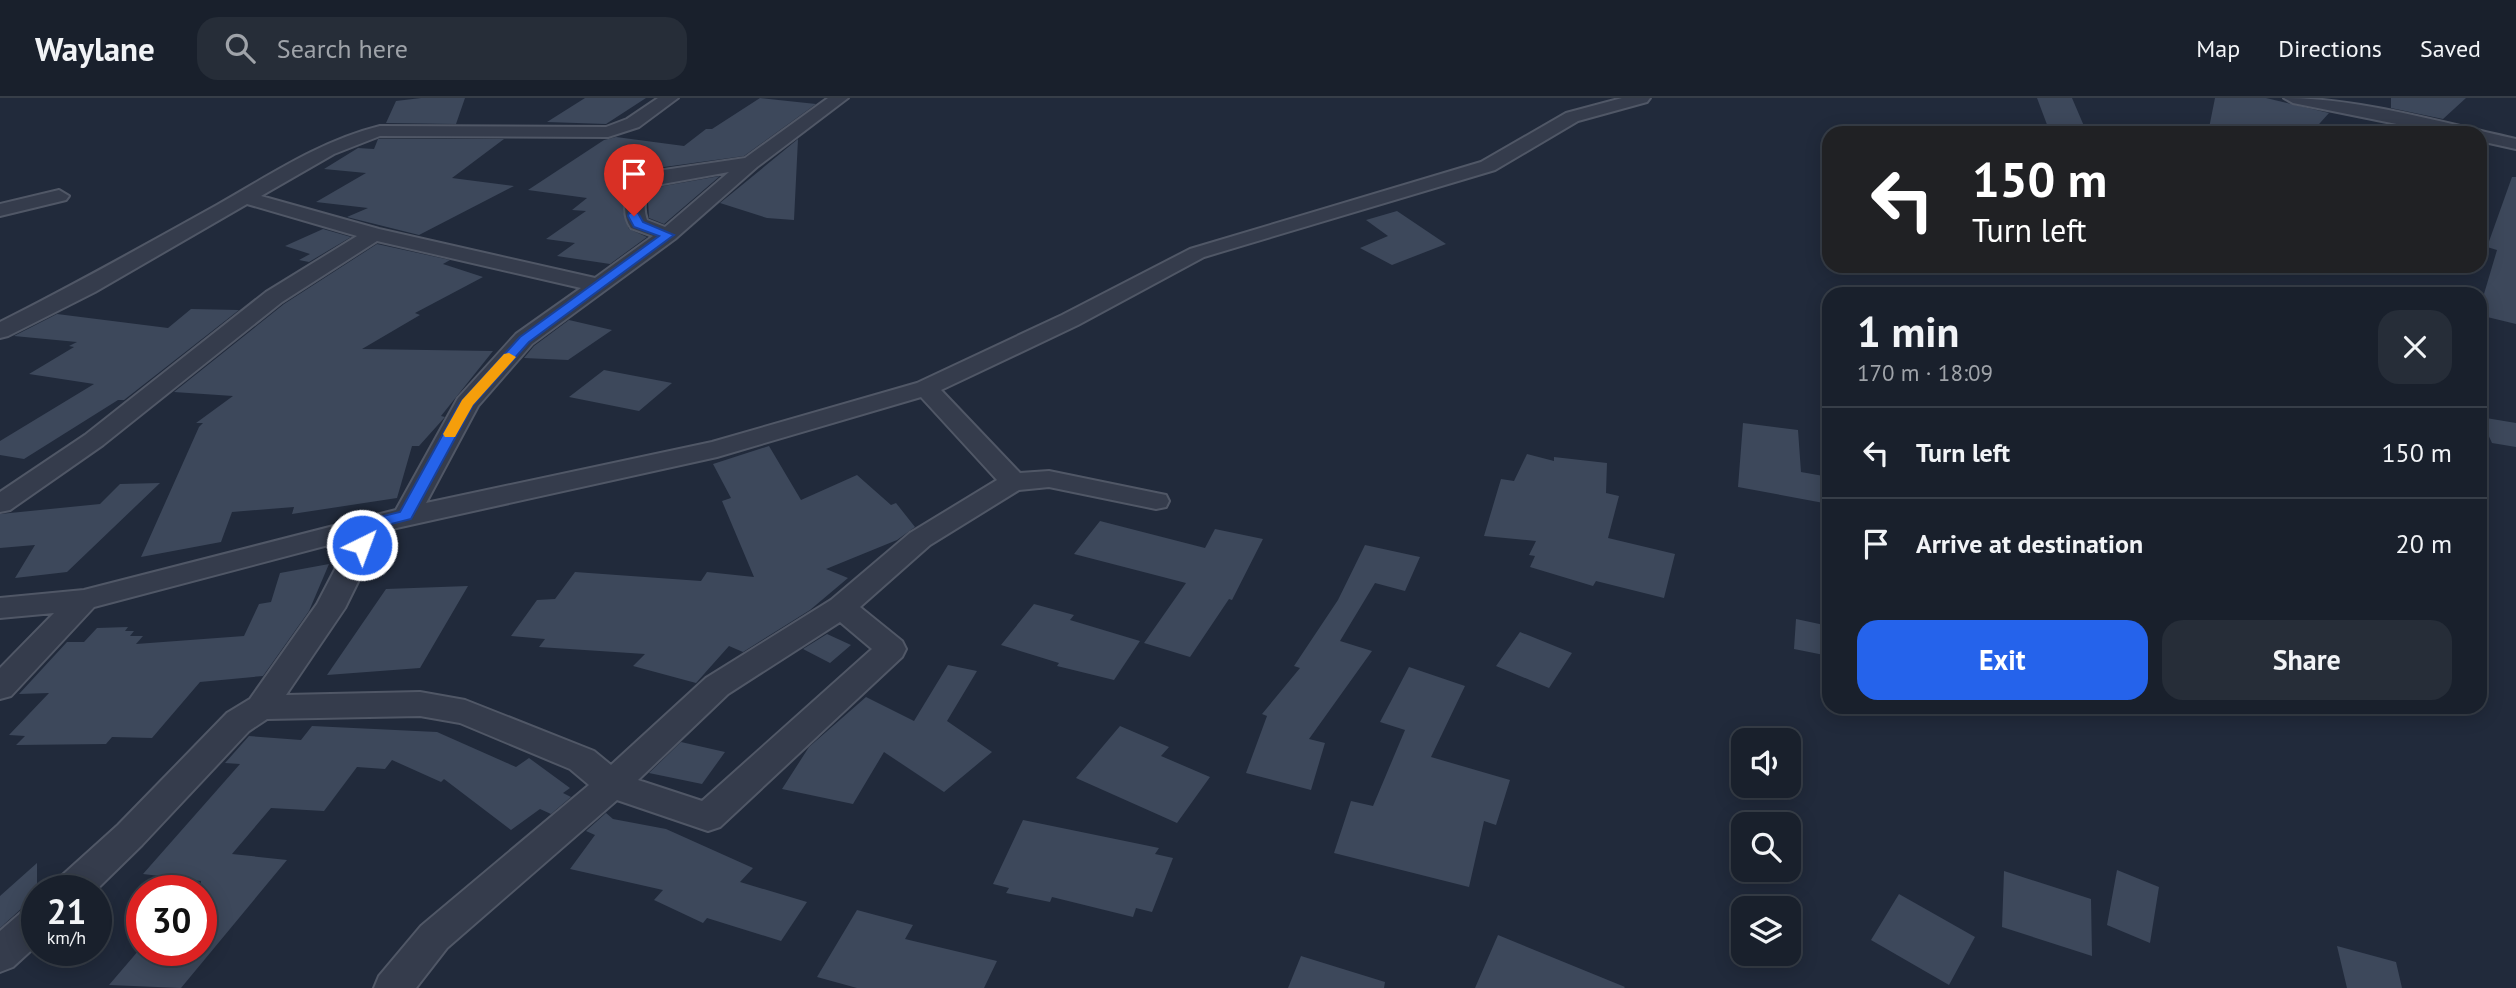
<!DOCTYPE html>
<html lang="en">
<head>
<meta charset="utf-8">
<style>
	body { margin:0; font-family:"PT Sans",sans-serif; background:#262d38; color:#f1f3f6; height:100vh; display:flex; flex-direction:column; font-size:26px; white-space:nowrap }
	* { box-sizing:border-box; margin:0 }
	p { font-size:23px; color:#9fa3a9 }
	.icon { flex:none; width:38px; height:38px; fill:none; stroke:currentColor; stroke-width:2; stroke-linecap:round; stroke-linejoin:round }
	.map { position:relative; flex:1; overflow:hidden }
	.drawer { position:absolute; left:1822px; top:189px; width:665px; height:427px; display:flex; flex-direction:column; background:#19202c; border-radius:21px; box-shadow:0 4px 18px #0003,0 0 0 2px #373e48 }
	.drawer>* { flex:none }
	.hud { position:absolute; left:1822px; top:28px; width:665px; height:147px; border-radius:21px; box-shadow:0 4px 18px #0003,0 0 0 2px #373e48; background:#202124; color:#fff; overflow:hidden }
	.tools { position:absolute; left:1731px; top:630px; display:grid; gap:14px }
	.tools a { display:grid; place-items:center; width:70px; height:70px; border-radius:14px; background:#19202c; box-shadow:0 4px 18px #0003,0 0 0 2px #373e48; font-size:35px }
	.speed { position:absolute; left:21px; top:777px; display:flex; gap:14px; font-size:35px; font-weight:700; text-align:center }
	.speed>* { display:grid; place-content:center; width:91px; height:91px; border-radius:50%; background:#19202c; box-shadow:0 4px 18px #0003,0 0 0 2px #373e48; line-height:1 }
	.speed small { font-size:18px; font-weight:400 }
	.speed .limit { border:10px solid #d22; background:#fff; color:#111 }
	.pin { position:absolute; display:grid; place-items:center; width:60px; height:60px; color:#fff; margin:-72px -30px; border-radius:50% 50% 50% 0; rotate:-45deg; box-shadow:0 0 7px #0007 }
	.pin .icon { rotate:45deg }
	.me { position:absolute; width:77px; margin:-38px; rotate:42deg; stroke-linejoin:round; filter:drop-shadow(0 0 5px #0008) }
	.turn { display:flex; align-items:center; gap:24px; height:147px; padding:0 35px; font-size:32px }
	.turn .icon { width:91px; height:91px; stroke-width:2.5 }
	.turn b { display:block; font-size:49px; line-height:60px }
	.round { display:grid; place-items:center; flex:none; width:74px; height:74px; border-radius:21px; background:#262d38 }
	.overview { display:flex; align-items:center; justify-content:space-between; height:119px; padding:0 35px }
	h1 { font-size:42px; font-weight:700; line-height:52px }
	.primary-button { display:flex; gap:14px; margin-top:auto; padding:14px 35px }
	.primary-button a { flex:1; height:80px; border-radius:21px; background:#2563eb; color:#fff; font-size:28px; font-weight:700; line-height:80px; text-align:center }
	.primary-button a+a { background:#262d38; color:#f1f3f6 }
	ul { padding:0; list-style:none }
	li { display:flex; align-items:center; gap:21px; height:91px; padding:0 35px; border-top:2px solid #373e48 }
	li div { flex:1 }
	li b { display:block; font-size:26px }
	li em { font-style:normal }
	header { display:flex; align-items:center; gap:42px; box-sizing:border-box; height:98px; padding:0 35px; background:#19202c; border-bottom:2px solid #373e48 }
	header strong { font-size:33px }
	nav { display:flex; gap:38px; margin-inline-start:auto; font-size:24px }
	.search { width:490px; height:63px; background:#262d38; display:flex; align-items:center; gap:18px; box-sizing:border-box; padding:0 24px; border-radius:21px; color:#9fa3a9; font-size:26px }
	.map>svg:first-child { display:block }
	.building { fill:#3d485b }
	.lines { fill:none; stroke-linecap:round; stroke-linejoin:round }
	.street-casing { stroke:#505766; stroke-width:4 }
	.street { fill:#353c4c; fill-rule:evenodd }
	.route { fill:#2563eb; stroke:#184099; stroke-width:2 }
	.slow { fill:#f59e0b }
</style>
</head>
<body>
<header>
<strong>Waylane</strong>
<div class="search"><svg class="icon" aria-label="search" viewBox="0 0 24 24"><circle cx="10" cy="10" r="6"/><path d="M15 15l6 6"/></svg>Search here</div>
<nav><a>Map</a><a>Directions</a><a>Saved</a></nav>
</header>
<div class="map">
<svg width="2516" height="890" viewBox="0 0 2516 890">
	<rect width="100%" height="100%" fill="#212a3b"/>
	<path class="building" d="M421,0H465L456,26L386,25L396,3Z
		M585,0H646L606,26L547,24Z
		M760,0L816,6L744,58L657,70L639,79L627,95L623,113L629,131L647,139L610,166L557,158L575,145L546,141L586,113L572,112L587,100L528,92L604,42L616,39L684,48L706,31H712Z
		M2037,0H2072L2087,35L2049,32Z
		M2215,0H2266L2329,15L2311,35H2208Z
		M2391,0H2466L2443,21L2391,10Z
		M378,41H504L452,80L514,88L419,137L347,119L368,110L316,104L366,75L324,71L358,50L374,51Z
		M798,41L794,122L767,120L720,105Z
		M720,78L664,126L649,120L648,103L658,89Z
		M2512,79H2516V226L2483,218L2481,206L2497,152L2487,149Z
		M1397,113L1446,146L1392,167L1360,150L1388,138L1366,122Z
		M323,131L351,139L309,164L299,162L310,156L285,148Z
		M377,146L450,162L443,166L483,179L415,215L420,217L362,251L493,253L441,318L445,319L419,348H412L397,400L292,416L294,409L232,414L221,444L141,459L199,329L203,325H196L233,298L174,294L284,206Z
		M191,211L239,212L124,302H118L24,361L0,357V343L94,286L29,276L74,249L69,248L77,244L14,238L57,216L168,230Z
		M569,222L612,232L568,262L524,260L534,248Z
		M604,272L672,285L639,313L569,299Z
		M2480,319L2516,325V349L2492,345Z
		M1743,325L1798,332L1801,374L1829,379V406L1738,389Z
		M769,348L801,402L857,377L891,407L896,405L915,429L897,442L826,471L848,480L810,512L743,554L729,548L696,585L633,568L645,556L539,549L545,541L511,538L537,502L555,501L575,474L701,483L707,474L754,479L722,403L731,400L713,366Z
		M1527,356L1554,363V359L1607,365L1606,395L1619,398L1608,440L1675,456L1664,500L1596,483L1593,488L1530,469L1535,458L1529,457L1536,443L1484,438L1501,381L1514,383Z
		M160,385L67,474L15,480L35,447L0,450V416L100,406L120,386Z
		M1100,423L1205,450L1215,431L1263,441L1232,502L1229,501L1190,559L1144,545L1186,485L1074,456Z
		M1365,447L1420,459L1405,493L1375,485L1340,543L1372,553L1309,641L1325,645L1311,692L1246,675L1267,618L1262,616L1300,570L1294,568L1338,502Z
		M329,466L309,513L263,578L200,584L152,640L112,639L106,646L16,647L25,638L9,637L49,595L19,596L67,544H84L97,530L128,529L125,533H134L130,538H143L136,546L244,538L259,506L271,504L280,475Z
		M468,488L420,570L327,577L386,491Z
		M1034,506L1074,517L1070,522L1140,543L1114,582L1057,568L1059,565L1001,547Z
		M1796,521L1829,528V558L1794,551Z
		M1520,534L1572,555L1549,590L1496,568Z
		M827,536L851,547L830,565L803,551Z
		M948,567L977,573L947,623L992,654L944,694L884,654L853,706L782,691L809,649L866,599L914,623Z
		M1409,569L1465,588L1431,659L1510,682L1496,727L1484,723L1469,789L1334,755L1351,703L1373,708L1405,632L1380,624Z
		M312,628L437,634L516,669L529,660L570,690L563,695L571,699L551,716L540,711L511,732L444,681L441,684L392,662L385,671L357,669L324,713L271,710L232,756L287,762L181,890L109,887L139,852H201V783L143,776L240,666L225,665L249,638L301,642Z
		M1120,628L1169,649L1161,658L1210,679L1177,725L1076,680Z
		M681,644L725,654L702,686L649,675Z
		M606,715L613,721L666,731L753,770L740,784L807,804L781,843L707,820L703,825L654,802L663,792L570,771L595,737L586,733Z
		M1023,722L1159,750L1155,756L1173,760L1152,814L1136,810L1133,819L1052,799L1050,804L1006,795L1009,790L993,786Z
		M37,765V805L22,810L0,830V798Z
		M2117,772L2159,789L2150,845L2107,827Z
		M2004,773L2091,801L2092,858L2002,829Z
		M1899,796L1975,839L1949,887L1871,842Z
		M857,812L913,827L905,841L997,863L984,890H857L817,879Z
		M1498,837L1625,889L1624,890H1475Z
		M2337,848L2396,864L2402,890H2347Z
		M1301,858L1385,884L1384,890H1288Z"/>
	<g class="lines">
		<g class="street-casing">
			<path id="street" d="M658,0H678L639,29L608,39L380,38L334,56L261,98L379,131L595,180L653,138L631,130C616,107 632,80 657,73L745,60L828,0H848L757,69L675,141L532,246L478,308L426,405L712,344L917,285L1062,217L1190,151L1481,64L1566,15L1622,0H1650L1647,4L1578,23L1495,72L1204,159L1078,227L941,292L1020,375L1049,373L1156,395L1166,397L1169,403L1166,409L1156,411L1049,389L1019,392L930,447L860,509L902,543L906,551L902,559L720,729L708,733L617,702L447,850L416,890H374L379,878L421,828L589,687L570,671L460,625L420,618L267,621L249,633L142,747L95,793H52L57,782L118,727L227,615L250,601L317,506L351,441L94,509L11,598L0,601V570L54,515L0,520V500L84,492L396,412L458,300L516,236L581,190L377,143L282,204L103,347L10,412L0,414V394L85,337L266,194L357,138L247,106L95,194L8,238L0,240V224C74,187 145,147 217,107C270,77 320,43 380,28L606,29L627,21ZM729,74L665,129L647,122C642,107 645,97 657,87ZM921,299L997,382L910,435L831,502L706,580L611,667L594,653L465,602L420,594L286,597L345,510L383,433L717,359ZM840,524L872,551L702,703L638,682L728,596Z
				M2284,0C2359,0 2444,25 2516,41V51L2480,43V35H2441L2293,5Z
				M59,92L69,98L66,102L0,118V106Z
				M37,807V847L13,869L0,874V833L24,812Z"/>
		</g>
		<use href="#street" class="street"/>
	</g>
	<path class="route" d="M629,115H638L643,124L674,137L529,244L473,307L411,421L379,429L368,451H356L354,447L367,422L400,414L460,305L520,239L659,138L634,129L628,118Z"/>
	<path class="slow" d="M509,255L516,259L473,307L455,339H445L443,336L462,302L504,256Z"/>
</svg>
<div class="tools">
<a><svg class="icon" aria-label="sound" viewBox="0 0 24 24"><path d="M4 9h4l5-4v14l-5-4H4zM17 9q2 3 0 6"/></svg></a>
<a><svg class="icon" aria-label="search" viewBox="0 0 24 24"><circle cx="10" cy="10" r="6"/><path d="M15 15l6 6"/></svg></a>
<a><svg class="icon" aria-label="layers" viewBox="0 0 24 24"><path d="M12 4l9 5-9 5-9-5zM3 14l9 5 9-5"/></svg></a>
</div>
<div class="speed"><div>21<small>km/h</small></div><div class="limit">30</div></div>
<div class="pin" style="left:634px;top:118px;background:#d93025"><svg class="icon" aria-label="arrive" viewBox="0 0 24 24"><path d="M6 21V4h12l-3 4 3 4H6"/></svg></div>
<svg class="me" style="left:362px;top:447px" viewBox="-20 -20 40 40"><circle r="17" fill="#2563eb" stroke="#fff" stroke-width="3"/><path d="M0-11L8 9 0 5-8 9z" fill="#fff"/></svg>
<div class="hud">
<div class="turn"><svg class="icon" aria-label="left" viewBox="0 0 24 24"><path d="M17 20v-9H6M10 6l-5 5 5 5"/></svg><div><b>150 m</b>Turn left</div></div>
</div>
<section class="drawer">
<div class="overview"><div><h1>1 min</h1><p>170 m · 18:09</p></div><a class="round"><svg class="icon" aria-label="close" viewBox="0 0 24 24"><path d="M6 6l12 12M18 6L6 18"/></svg></a></div>
<ul>
<li><svg class="icon" aria-label="left" viewBox="0 0 24 24"><path d="M17 20v-9H6M10 6l-5 5 5 5"/></svg><div><b>Turn left</b></div><em>150 m</em></li>
<li><svg class="icon" aria-label="arrive" viewBox="0 0 24 24"><path d="M6 21V4h12l-3 4 3 4H6"/></svg><div><b>Arrive at destination</b></div><em>20 m</em></li>
</ul>
<div class="primary-button"><a>Exit</a><a>Share</a></div>
</section>
</div>
</body>
</html>
